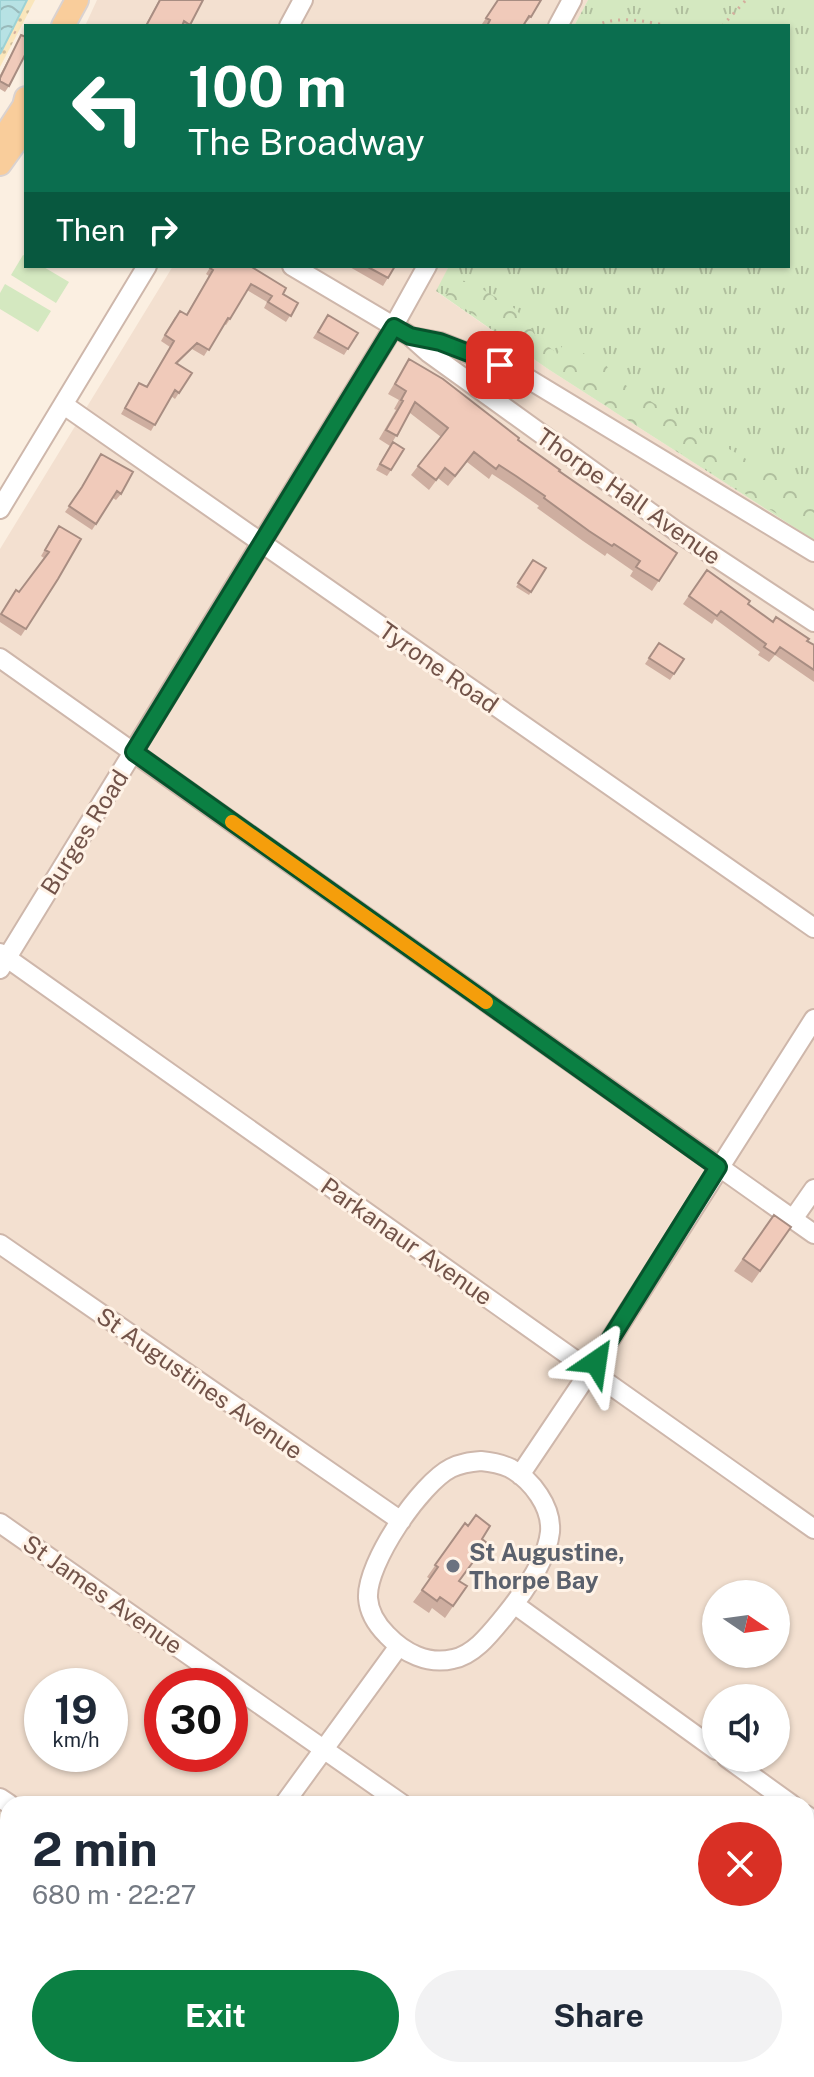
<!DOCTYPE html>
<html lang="en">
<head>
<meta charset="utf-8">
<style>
	body { margin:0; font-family:"Public Sans",sans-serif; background:#f2f2f3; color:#1f2937; height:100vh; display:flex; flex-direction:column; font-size:30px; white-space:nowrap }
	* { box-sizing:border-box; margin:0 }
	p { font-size:26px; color:#747a83 }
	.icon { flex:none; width:44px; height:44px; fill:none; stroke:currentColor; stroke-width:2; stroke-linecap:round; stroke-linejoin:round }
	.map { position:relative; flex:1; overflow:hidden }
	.sheet { position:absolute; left:0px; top:1796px; width:814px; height:282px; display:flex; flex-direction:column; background:#fff; border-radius:24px 24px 0 0; box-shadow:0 2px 6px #0004 }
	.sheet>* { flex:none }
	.guide { position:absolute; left:24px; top:24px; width:766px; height:244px; border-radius:0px; box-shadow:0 2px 6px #0004; background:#0b6e4f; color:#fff; overflow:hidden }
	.needle { width:52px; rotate:103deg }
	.fabs { position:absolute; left:702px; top:1580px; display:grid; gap:16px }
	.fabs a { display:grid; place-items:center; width:88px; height:88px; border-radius:50%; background:#fff; box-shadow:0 2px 6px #0004; font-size:40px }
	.speed { position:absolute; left:24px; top:1668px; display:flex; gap:16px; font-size:40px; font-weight:700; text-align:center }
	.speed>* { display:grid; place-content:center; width:104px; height:104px; border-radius:50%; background:#fff; box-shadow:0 2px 6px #0004; line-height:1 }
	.speed small { font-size:20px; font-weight:400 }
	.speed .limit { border:12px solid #d22; background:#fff; color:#111 }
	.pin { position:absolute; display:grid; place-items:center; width:68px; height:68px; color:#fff; margin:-34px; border-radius:16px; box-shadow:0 4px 12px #0006 }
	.me { position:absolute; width:88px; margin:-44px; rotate:32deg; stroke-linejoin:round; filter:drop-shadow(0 0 6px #0008) }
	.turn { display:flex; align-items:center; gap:28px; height:168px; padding:0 32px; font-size:36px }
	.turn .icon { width:104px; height:104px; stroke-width:2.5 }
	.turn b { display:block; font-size:56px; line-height:68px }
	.then { display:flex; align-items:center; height:76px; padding:0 32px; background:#0003; gap:16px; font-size:30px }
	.round { display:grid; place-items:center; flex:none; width:84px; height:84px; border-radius:42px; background:#f2f2f3 }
	.summary { display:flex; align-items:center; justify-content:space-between; height:136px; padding:0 32px }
	h1 { font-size:48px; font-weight:700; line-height:60px }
	.primary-button { display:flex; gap:16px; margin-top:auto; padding:16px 32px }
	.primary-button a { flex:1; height:92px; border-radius:48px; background:#0b8043; color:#fff; font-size:32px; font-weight:700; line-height:92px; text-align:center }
	.primary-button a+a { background:#f2f2f3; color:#1f2937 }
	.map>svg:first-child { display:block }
	.residential { fill:#f3e0d0; fill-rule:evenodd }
	.grass { fill:url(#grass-tufts) }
	.forest { fill:url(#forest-crowns) }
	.sand { fill:url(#sand-dots) }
	.garden { fill:#d4e8c0 }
	.water { fill:url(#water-waves); stroke:#9dd2d5; stroke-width:2 }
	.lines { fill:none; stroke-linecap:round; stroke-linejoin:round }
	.minor-casing { stroke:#ceb7ab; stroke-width:22 }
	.major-casing { stroke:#dad2d0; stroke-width:26 }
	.path { stroke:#d4ad9d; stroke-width:3; stroke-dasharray:2 6; stroke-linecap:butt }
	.minor { stroke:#fff; stroke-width:18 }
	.major { stroke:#f9cd9b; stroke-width:22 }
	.wall { fill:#ceaea0 }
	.building { fill:#f0caba; stroke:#a88d82; stroke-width:2 }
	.route-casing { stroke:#07532c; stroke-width:20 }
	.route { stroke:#0b8043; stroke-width:14 }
	.slow { stroke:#f59e0b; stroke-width:14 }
	.worship-dot { fill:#6b7280; stroke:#fff3e7; stroke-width:3 }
	.labels { text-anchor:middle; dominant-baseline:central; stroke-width:6; stroke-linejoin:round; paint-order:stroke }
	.street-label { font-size:24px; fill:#725349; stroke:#fff3e7 }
	.worship-label { font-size:24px; font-weight:bold; fill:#5b616d; stroke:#fff3e7; text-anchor:start }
</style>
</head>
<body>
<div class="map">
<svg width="814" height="2077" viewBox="0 0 814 2077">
	<defs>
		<pattern id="grass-tufts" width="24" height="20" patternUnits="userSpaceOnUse" patternTransform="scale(2)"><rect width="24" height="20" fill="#d4e8c0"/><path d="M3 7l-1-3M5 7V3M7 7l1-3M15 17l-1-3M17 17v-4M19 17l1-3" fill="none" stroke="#b0bf9e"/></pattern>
		<pattern id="forest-crowns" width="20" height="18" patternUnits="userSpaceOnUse" patternTransform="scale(2)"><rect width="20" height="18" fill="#d4e8c0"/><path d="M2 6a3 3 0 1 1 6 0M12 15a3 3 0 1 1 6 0" fill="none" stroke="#b0bf9e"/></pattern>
		<pattern id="sand-dots" width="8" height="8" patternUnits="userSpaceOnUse" patternTransform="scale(2)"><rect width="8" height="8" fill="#fae6bc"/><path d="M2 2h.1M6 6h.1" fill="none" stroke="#cfbd9b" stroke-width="1.8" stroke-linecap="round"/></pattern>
		<pattern id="water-waves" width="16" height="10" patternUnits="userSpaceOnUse" patternTransform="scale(2)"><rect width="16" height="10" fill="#b7e2e4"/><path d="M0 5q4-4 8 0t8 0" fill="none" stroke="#99babb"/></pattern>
	</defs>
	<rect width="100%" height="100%" fill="#fbefe1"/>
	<path class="residential" d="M97,0H588L574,26H85Z
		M173,266H449L437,292L548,369L814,540V2077H0V549ZM716,1594H776V1654H716ZM42,1686H110V1754H42ZM162,1686H230V1754H162ZM716,1698H776V1758H716ZM8,1804H806V2070H8Z"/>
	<path class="grass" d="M588,0H814V540L548,369L436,291L449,266H788V26H574Z"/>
	<path class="forest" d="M460,280L470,282L514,308L525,319L536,337L554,351L551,360L536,356L446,296L453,285Z
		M564,343L606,365L616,379L655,404L691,420L698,431L760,467L814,493V537L615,412L550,366Z"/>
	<path class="sand" d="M0,0H35L0,67Z"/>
	<path class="garden" d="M23,255L26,256V266H42L69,282L56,303L11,275Z
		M5,284L51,311L38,332L0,309V293Z"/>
	<path class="water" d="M0,0H27L0,54Z"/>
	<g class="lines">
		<g class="minor-casing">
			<path id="minor" d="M289,26L303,0
				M558,26L572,0
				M292,266L410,336L429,353L676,531L814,622
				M412,337L440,342L522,375L814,552
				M64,405L814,928
				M0,509L147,266
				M0,658L814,1234
				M0,953L814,1529
				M0,969L387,338L427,266
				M793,1219L814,1189
				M0,1244L401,1521
				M481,1461C491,1462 501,1464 510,1468C532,1480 552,1507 550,1532C547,1561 521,1596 504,1617C490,1634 474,1655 453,1659C428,1665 404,1653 387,1635C377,1625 369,1613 368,1598C366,1563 421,1483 451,1468C461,1463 470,1462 481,1461Z
				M520,1475L596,1362L814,1019
				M0,1523L402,1804
				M514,1604L716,1750
				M727,1758L791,1804
				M0,1798L9,1804
				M284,1804L399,1646
				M806,1815L814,1821
				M14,2070L23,2077
				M386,2070L396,2077
				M773,2070L783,2077
				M89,2077L93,2070
				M367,2077L372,2070"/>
		</g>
		<g class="major-casing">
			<path id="major" d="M63,26L77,0
				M0,143L24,106L26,98
				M0,164L15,143L26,131"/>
		</g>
		<path class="path" d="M595,26C616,15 646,21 668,26
			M722,26L746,0
			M14,32L26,39"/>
		<use href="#minor" class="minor"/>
		<use href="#major" class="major"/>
	</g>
	<path class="wall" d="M159,0H203L189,26H145Z
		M498,0L531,17L523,26H485L482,24Z
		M21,35L9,86L5,92L0,89V75Z
		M211,266L283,294L298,303L286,322L264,308L267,302L247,290L230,319L226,325L224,324L204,356L192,349L177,364L192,373L175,399L171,396L151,431L121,414L139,383L146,387L170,347L161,341L175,317L186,315L209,276L206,274Z
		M348,266H395L383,286Z
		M324,321L358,333L344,355L313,338Z
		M409,359L559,471L677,553L652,591L630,576L633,571L607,553L605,556L583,541L537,508L539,506L509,485L492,474L489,479L467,462L448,486L438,478L429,490L411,475L441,437L410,413L390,446L379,439L396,410L394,409L399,400L388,394Z
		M388,449L391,470L387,476L376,470Z
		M101,454L121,494L116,500L113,498L92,530L65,512L79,493Z
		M59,526L58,579L21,636L0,622V615L12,596L19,592L44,558L41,556Z
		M533,560L546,568L529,595L516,587Z
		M707,570L748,604L773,622L814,645V682L775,655L769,662L758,655L760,652L715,619L712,624L683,604Z
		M659,643L684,659L670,680L645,664Z
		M774,1215L791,1227L752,1283L734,1271Z
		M465,1523L482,1539L459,1581L467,1586L445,1618L432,1608L429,1613L413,1602L430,1579L427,1577Z"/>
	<path class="building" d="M160,0H203L190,25L184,21L182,26H146Z
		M498,0H541L531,17L529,16L523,26H487L490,20L486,18Z
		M21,35L26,37V53L9,86L0,81V78Z
		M211,266H250L286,288L283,294L298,303L291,316L268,302L272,296L251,284L230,319L228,318L209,350L197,343L176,363L192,373L179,393L175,390L155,425L125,408L139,383L147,387L174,341L165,335L180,311L187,315L213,270L210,268Z
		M366,266H395L388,278Z
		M328,315L358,333L348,349L318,332Z
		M409,359L443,379L519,438L518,440L560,470L559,471L677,553L659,581L636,567L640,561L614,544L612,546L589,531L544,498L545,496L516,476L499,465L496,469L474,452L455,476L445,468L436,480L418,466L448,428L415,402L397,436L386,430L403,401L401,400L406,391L395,384Z
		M393,442L404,449L391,470L380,464Z
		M101,454L133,472L121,494L117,491L96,524L69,506L82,487Z
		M59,526L81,539L58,579L26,629L1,614L16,590L19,592L49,552L45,550Z
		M533,560L546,568L531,592L518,583Z
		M707,570L750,601L748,604L773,622L776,617L809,639L807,641L814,645V670L780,647L775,654L764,647L766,644L721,611L717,616L689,596Z
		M659,643L684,659L674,674L649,658Z
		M774,1215L791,1227L760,1271L743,1259Z
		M476,1515L490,1526L482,1539L487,1543L459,1581L467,1586L453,1606L440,1597L437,1601L422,1590L438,1567L435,1565L465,1523L468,1526Z"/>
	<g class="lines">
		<g class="route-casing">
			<path id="route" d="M500,365L440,342L410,336L394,327L134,752L718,1167L596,1362"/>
		</g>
		<use href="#route" class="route"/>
		<path class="slow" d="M232,822L486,1002"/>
	</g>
	<circle class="worship-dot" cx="453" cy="1566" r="8"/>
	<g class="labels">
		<g class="street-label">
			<text transform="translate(629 496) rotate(35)">Thorpe Hall Avenue</text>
			<text transform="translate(439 667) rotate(35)">Tyrone Road</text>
			<text transform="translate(84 832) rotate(-58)">Burges Road</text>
			<text transform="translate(407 1241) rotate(35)">Parkanaur Avenue</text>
			<text transform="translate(200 1383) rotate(35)">St Augustines Avenue</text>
			<text transform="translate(103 1594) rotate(35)">St James Avenue</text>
		</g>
		<g class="worship-label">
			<text x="469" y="1552">St Augustine,<tspan x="469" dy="28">Thorpe Bay</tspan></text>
		</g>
	</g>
</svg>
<div class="fabs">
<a><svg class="needle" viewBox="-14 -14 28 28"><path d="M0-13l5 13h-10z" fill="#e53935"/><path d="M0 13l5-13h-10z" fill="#747a83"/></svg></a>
<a><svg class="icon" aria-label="sound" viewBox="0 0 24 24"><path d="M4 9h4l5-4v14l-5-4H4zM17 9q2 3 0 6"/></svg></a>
</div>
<div class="speed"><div>19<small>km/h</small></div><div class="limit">30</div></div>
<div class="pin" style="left:500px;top:365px;background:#d93025"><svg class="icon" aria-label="arrive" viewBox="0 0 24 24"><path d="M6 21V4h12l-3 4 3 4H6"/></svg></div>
<svg class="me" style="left:596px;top:1362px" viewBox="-20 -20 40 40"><path d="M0-17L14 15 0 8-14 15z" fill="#0b8043" stroke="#fff" stroke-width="4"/></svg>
<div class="guide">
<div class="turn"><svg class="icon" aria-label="left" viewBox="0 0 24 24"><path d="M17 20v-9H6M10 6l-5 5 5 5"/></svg><div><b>100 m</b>The Broadway</div></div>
<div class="then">Then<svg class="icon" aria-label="right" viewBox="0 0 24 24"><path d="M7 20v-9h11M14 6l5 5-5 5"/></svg></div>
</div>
<section class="sheet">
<div class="summary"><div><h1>2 min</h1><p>680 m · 22:27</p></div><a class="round" style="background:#d93025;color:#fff"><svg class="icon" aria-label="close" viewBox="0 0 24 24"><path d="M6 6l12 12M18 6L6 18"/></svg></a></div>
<div class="primary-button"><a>Exit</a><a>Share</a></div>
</section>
</div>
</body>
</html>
